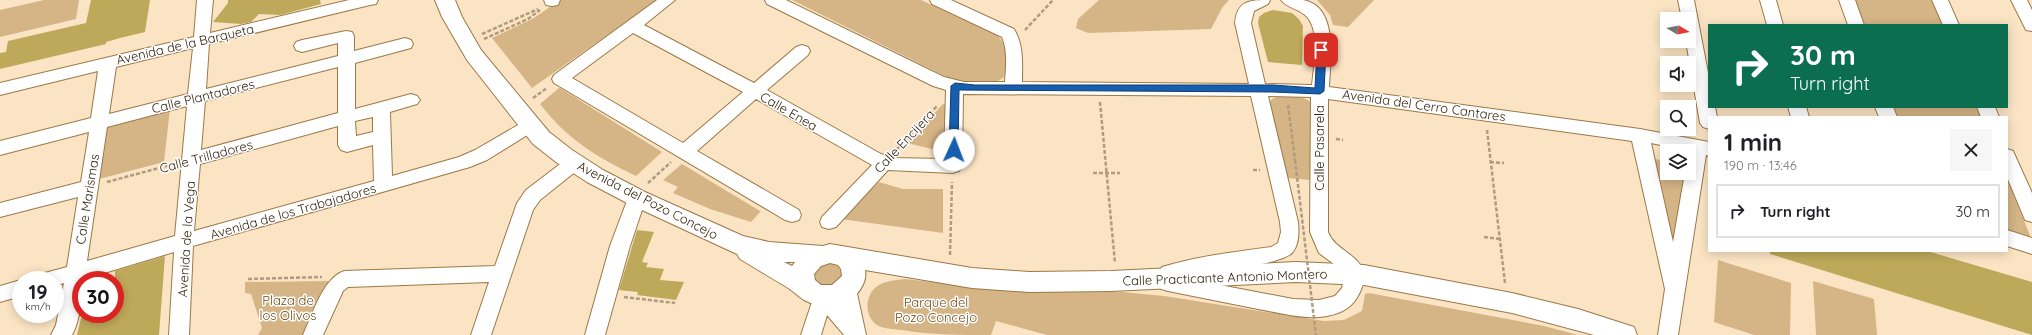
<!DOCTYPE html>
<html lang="en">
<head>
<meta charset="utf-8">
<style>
	body { margin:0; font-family:Quicksand,sans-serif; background:#f6f6f6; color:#202124; height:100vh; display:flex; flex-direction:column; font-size:15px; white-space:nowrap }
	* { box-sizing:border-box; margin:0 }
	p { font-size:13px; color:#757577 }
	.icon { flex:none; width:22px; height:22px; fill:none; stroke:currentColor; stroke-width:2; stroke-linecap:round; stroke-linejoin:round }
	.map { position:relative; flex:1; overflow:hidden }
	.side { position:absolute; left:1708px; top:116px; width:300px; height:136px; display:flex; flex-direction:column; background:#fff; border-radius:0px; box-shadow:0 2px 10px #0003 }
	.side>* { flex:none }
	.guide { position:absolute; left:1708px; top:24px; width:300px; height:84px; border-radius:0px; box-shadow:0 2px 10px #0003; background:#0b6e4f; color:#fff; overflow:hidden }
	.needle { width:26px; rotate:100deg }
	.tools { position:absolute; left:1660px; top:12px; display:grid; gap:8px }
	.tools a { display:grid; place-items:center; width:36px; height:36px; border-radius:0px; background:#fff; box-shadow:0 2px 10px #0003; font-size:20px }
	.speed { position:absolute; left:12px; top:271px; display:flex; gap:8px; font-size:20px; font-weight:700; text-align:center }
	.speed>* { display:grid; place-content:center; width:52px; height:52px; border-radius:50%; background:#fff; box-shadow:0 2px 10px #0003; line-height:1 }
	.speed small { font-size:10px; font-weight:400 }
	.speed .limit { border:6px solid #d22; background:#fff; color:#111 }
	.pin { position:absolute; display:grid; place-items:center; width:34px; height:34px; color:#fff; margin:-17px; border-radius:8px; box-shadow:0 2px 6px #0006 }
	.me { position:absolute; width:44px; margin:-22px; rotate:2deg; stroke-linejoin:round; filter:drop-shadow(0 0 3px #0008) }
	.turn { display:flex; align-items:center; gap:14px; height:84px; padding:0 16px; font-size:18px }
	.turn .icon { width:52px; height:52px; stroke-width:2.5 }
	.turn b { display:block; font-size:28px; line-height:34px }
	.round { display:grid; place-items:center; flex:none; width:42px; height:42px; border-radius:0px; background:#f6f6f6 }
	.overview { display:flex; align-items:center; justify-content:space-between; height:68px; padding:0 16px }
	h1 { font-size:24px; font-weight:700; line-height:30px }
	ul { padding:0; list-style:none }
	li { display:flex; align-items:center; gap:12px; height:54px; margin:0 8px 6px; padding:0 8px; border:2px solid #e0e0e0; border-radius:0px }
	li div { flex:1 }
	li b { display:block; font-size:15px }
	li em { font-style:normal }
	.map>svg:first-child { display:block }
	.green { fill:#d5b486 }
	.building { fill:#bea95a }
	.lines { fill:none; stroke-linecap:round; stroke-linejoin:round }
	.street-casing { stroke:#9c7845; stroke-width:2 }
	.secondary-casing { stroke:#9c7845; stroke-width:2 }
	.path { stroke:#af9b7f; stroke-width:2.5; stroke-dasharray:4 2; stroke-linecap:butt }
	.street { fill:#fff; fill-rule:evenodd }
	.secondary { fill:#fff; fill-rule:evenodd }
	.path-bridge { stroke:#af9b7f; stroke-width:2.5; stroke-dasharray:4 2; stroke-linecap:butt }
	.route { fill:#175eae; stroke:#0f3d71 }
	.labels { text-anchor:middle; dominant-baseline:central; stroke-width:3; stroke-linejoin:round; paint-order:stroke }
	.street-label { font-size:13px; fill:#32230e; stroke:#fff }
	.park-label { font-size:13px; fill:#6d4c19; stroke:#fff }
</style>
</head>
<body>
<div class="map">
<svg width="2032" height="335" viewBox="0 0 2032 335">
	<rect width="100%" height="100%" fill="#fbe4c4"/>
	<path class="green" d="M44,0H79L76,19L0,37V10Z
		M560,0H657L532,88L492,38L534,18Z
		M792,0H921L998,36C1008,46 1007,63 1004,77C992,88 968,84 953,80Z
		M1099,0H1229L1222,8L1211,29L1088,33L1076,28L1078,19Z
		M1317,0H1374L1348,27L1333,25L1330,15Z
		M1855,0H1933L1943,25H1864Z
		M559,88H560L662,152L636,176C595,156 568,140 540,104Z
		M1279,96C1291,96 1307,95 1314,106L1311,180L1288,178L1269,103L1272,99Z
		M943,104L950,106L949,153L907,143Z
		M1894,107H1977L1981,117H1897Z
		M170,109L164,162L99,179L107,125Z
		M1655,159L1667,161V173H1685L1673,249Z
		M682,164L760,211H761L751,222L710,209L673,193L678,187L663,180Z
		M2007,179L2031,238L2007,231Z
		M879,182L903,189H943V233L841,219Z
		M1718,260L1791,283L1790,335H1754L1714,322Z
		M835,262L844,272L837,285L817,286L811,272L814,267Z
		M905,279L984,288L1122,292L1164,296L1324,321L1344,320L1362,311L1365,294L1369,293L1544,326L1578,335H1047L996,321L991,335C961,335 932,335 902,330C896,329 888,329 881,327C865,321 863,298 876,287C884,281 895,280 905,279Z
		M332,281L307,335H258L262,328L251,294L245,293V282Z
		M1813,281L1874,299L1877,335H1816Z"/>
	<path class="building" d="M91,0H150L145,32L120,38L106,42V44L0,69V53L6,52L8,41L86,23Z
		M228,0H320L321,4L280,15L259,14L251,22L241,24L213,22L228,3Z
		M1273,10L1292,13L1299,19L1303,26L1302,65L1268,62L1258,23L1259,17L1264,13Z
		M637,230L654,232L642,262L648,263L646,267L664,269L660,280L684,282L676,300L637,295L638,292L619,290Z
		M1770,251H1927L2032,282V335L1770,254Z
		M165,256L159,335H77L82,314H115V271Z"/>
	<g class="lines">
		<g class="street-casing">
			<path id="street" d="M197,0H213L210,33L349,0H378L376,4L370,5L209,44L206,89L338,56V43L302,52L296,50L294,46L296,42L302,40L346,31L352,32L354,36V51L405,38L411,40L413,44L411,48L355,63V109L411,94L417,96L420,100L417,104L390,112L392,176L459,157L475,150L525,121L531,119L537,121L540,125L537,129L487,160L470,167L193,246L189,335H169L174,252L81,280C81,298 81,319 72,335H51L56,325L64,283L55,286V280H38L41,274L67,267L78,197L0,217V203L81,182L89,132L0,155V141L91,118L98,71L0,95V83L194,37ZM193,48L188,94L109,114L116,67ZM338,67V113L201,150L205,101ZM187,106L175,236L87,261L107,127ZM373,117V132L356,136L355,121ZM338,126V145L341,150L347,152L373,145L374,181L194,231L200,164Z
				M544,0H560L558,5L552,6L546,5Z
				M657,0H675L644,25L754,83L796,47L802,45L808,47L810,51L808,55L767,90L881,154L893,158L944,159L946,90L933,86L767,4L765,0H786L944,77L964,82H1005C1006,67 1008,51 1002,37L932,4L930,0H951L1014,29C1024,46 1022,63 1022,82L1249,84L1235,23C1237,0 1250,0 1270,0L1268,4L1254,11L1251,23L1265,84L1312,85C1314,66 1321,28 1305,15C1298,9 1286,7 1281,0C1288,0 1296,0 1303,0C1339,6 1330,62 1329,87L1640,129L1709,142V156L1706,155L1678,335H1658L1665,289L1632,141L1328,99V232C1335,251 1361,254 1364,275C1365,281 1362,287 1360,292C1353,307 1343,313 1327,316C1304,320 1280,313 1258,309C1228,303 1198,297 1168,291L1161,289L1158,283L1161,277L1159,273L1162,267C1197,256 1235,252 1271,247L1278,243L1281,232L1280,222L1251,96L963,94L962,166L959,171L953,173L888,170L836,227L829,229L822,227L820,222L822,217L872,165L756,99L697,151L799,210L801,215L799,220L792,222L785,220L554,83L552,79L554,75ZM633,33L743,92L683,143L572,78ZM1268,96L1311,97L1310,232L1319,253L1342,270L1345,275L1342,288L1335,296L1319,300L1293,299L1183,278C1204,272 1281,266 1293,252C1299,244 1299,231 1298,222ZM1651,143L1689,151V173H1685L1673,242Z
				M1678,0H1694L1709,78V107H1715L1717,117H1709V129L1703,127L1700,123L1686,41H1689V19H1682Z
				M1760,0H1776L1783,25H1767Z
				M1839,0H1855L1864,25H1848Z
				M1932,0H1948L1959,25H1943Z
				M2011,0H2027L2032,10V31L2026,30Z
				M1788,107H1806L1809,117H1791Z
				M1875,107H1893L1897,117H1879Z
				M1977,107H1995L1999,117H1981Z
				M2007,149L2013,151L2032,193V222L2025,220L2007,177Z
				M574,156L580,158L583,163L580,168L540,200L533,210L491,335H471L489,282L348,287L343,291L323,335H303C312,316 323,278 344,271L495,266L517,203L526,190L568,158Z
				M637,191L644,193L646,198L630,246L605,335H585L610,246L628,198L630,193Z
				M2007,230L2032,238V254L2007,246Z
				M21,280V296L0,302V286Z
				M846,281L853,283L856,289L866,335H844L827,315L821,335H801L816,290C827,286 831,291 838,299L836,289L839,283Z"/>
		</g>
		<g class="secondary-casing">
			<path id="secondary" d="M435,0H455L462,17L481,50L549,132L572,150L603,170L645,192L743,236L769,242L823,246L830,244L972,268L1029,272L1111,271L1296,262L1364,265L1512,293L1578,309L1634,327L1637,335H1594L1512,313L1364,285L1296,282L1111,291L1029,292L972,288L865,270C867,280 861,290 854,297C841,308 819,308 804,300C798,296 792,290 785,286C770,277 755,268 740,259L737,254L629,204L587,182L556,162L533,144L467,60L442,17ZM784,262H795L792,266ZM830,263L838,265L841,269L842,276L832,285H821L815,280L814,274L821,266Z"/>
		</g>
		<path class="path" d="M1025,30L1053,0
			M482,34L538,9
			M484,39L528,19L540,10
			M533,98L547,88
			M1100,102L1115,263
			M1288,105L1295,160
			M1487,130L1505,283
			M1336,139L1343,140
			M897,149L937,106
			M1490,162L1504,163
			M1253,170H1260
			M1093,173H1120
			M107,182L174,164
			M648,183L671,162
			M1484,237L1500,239
			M950,255L952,182
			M248,279L322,277
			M624,297L675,303"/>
		<use href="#street" class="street"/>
		<use href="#secondary" class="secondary"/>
		<path class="path-bridge" d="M1295,160L1316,335"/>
	</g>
	<path class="route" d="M1321,47L1326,50L1324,91L1320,94L1273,92L959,90L958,150L954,153L949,150L951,86L955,83L975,85H1273L1315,88L1317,50Z"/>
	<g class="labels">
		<g class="street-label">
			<text transform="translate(185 44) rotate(-13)">Avenida de la Barqueta</text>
			<text transform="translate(203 96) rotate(-14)">Calle Plantadores</text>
			<text transform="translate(1424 105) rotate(8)">Avenida del Cerro Cantares</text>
			<text transform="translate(789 111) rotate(30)">Calle Enea</text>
			<text transform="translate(904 141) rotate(-47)">Calle Encijera</text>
			<text transform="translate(1319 148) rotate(-90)">Calle Pasarela</text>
			<text transform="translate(206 156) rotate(-15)">Calle Trilladores</text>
			<text transform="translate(87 199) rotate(-81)">Calle Marismas</text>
			<text transform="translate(648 200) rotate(27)">Avenida del Pozo Concejo</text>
			<text transform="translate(293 211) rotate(-16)">Avenida de los Trabajadores</text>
			<text transform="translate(186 239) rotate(-86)">Avenida de la Vega</text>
			<text transform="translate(1225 277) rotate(-2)">Calle Practicante Antonio Montero</text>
		</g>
		<g class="park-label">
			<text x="288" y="300">Plaza de<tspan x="288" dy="15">los Olivos</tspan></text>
			<text x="936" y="302">Parque del<tspan x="936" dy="15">Pozo Concejo</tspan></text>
		</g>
	</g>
</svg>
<div class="tools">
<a><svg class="needle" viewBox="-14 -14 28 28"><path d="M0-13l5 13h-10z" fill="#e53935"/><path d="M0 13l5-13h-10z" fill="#757577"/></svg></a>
<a><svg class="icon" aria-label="sound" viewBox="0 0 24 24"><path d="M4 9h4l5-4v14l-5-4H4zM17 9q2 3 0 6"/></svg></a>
<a><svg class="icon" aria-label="search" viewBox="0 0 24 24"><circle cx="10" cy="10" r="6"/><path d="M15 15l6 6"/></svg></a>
<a><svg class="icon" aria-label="layers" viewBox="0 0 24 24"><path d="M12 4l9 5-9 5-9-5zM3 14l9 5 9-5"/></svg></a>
</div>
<div class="speed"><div>19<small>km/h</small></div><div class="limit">30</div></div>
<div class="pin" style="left:1321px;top:50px;background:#d93025"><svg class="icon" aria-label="arrive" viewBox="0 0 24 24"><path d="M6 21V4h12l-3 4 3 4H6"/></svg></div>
<svg class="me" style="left:954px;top:150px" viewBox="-20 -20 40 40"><circle r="19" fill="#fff"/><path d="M0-13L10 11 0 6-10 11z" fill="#175eae"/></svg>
<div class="guide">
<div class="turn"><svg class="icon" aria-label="right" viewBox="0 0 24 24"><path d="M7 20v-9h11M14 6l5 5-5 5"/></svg><div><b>30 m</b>Turn right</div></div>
</div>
<section class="side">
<div class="overview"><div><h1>1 min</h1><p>190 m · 13:46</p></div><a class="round"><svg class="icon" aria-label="close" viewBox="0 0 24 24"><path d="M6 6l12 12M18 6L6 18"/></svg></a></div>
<ul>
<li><svg class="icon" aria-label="right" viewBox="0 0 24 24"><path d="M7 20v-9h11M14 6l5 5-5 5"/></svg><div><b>Turn right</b></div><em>30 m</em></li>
</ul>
</section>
</div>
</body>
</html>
